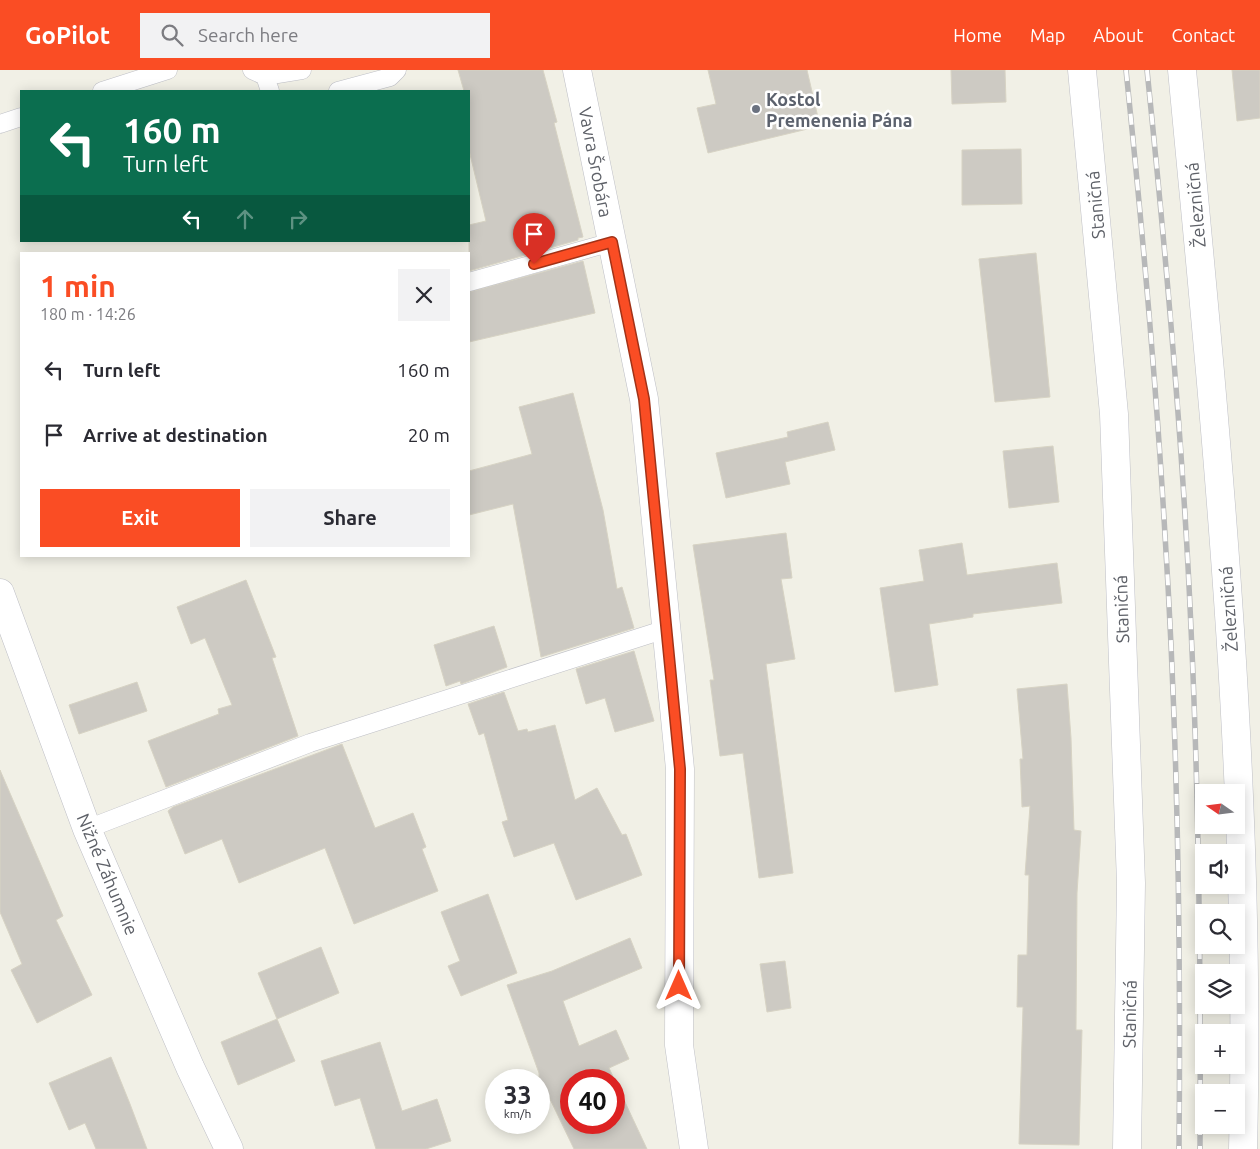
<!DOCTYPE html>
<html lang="en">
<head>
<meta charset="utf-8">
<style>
	body { margin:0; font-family:Ubuntu,sans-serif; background:#f2f2f3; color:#2b2b33; height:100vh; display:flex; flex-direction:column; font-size:19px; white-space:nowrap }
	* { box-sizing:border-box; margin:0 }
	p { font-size:16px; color:#7c7c81 }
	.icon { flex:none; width:28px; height:28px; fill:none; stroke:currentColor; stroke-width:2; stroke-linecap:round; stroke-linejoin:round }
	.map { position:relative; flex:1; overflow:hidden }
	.details { position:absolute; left:20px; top:182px; width:450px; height:305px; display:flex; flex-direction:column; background:#fff; border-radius:0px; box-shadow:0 2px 12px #0003 }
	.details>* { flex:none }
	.banner { position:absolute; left:20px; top:20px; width:450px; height:152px; border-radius:0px; box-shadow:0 2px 12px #0003; background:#0b6e4f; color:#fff; overflow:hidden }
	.needle { width:32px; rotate:284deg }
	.fabs { position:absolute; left:1195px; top:714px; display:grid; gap:10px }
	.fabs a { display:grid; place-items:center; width:50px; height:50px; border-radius:0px; background:#fff; box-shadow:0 2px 12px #0003; font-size:25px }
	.speed { position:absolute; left:485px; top:999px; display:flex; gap:10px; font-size:25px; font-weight:700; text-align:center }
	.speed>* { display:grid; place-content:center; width:65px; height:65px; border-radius:50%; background:#fff; box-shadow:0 2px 12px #0003; line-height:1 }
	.speed small { font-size:12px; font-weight:400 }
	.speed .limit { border:8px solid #d22; background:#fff; color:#111 }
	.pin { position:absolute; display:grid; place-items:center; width:42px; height:42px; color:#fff; margin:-51px -21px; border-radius:50% 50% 50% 0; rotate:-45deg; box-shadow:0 0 5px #0007 }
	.pin .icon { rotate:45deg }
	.me { position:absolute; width:55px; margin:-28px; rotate:0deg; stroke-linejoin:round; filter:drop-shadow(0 0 4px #0008) }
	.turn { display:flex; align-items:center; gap:18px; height:105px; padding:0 20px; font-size:22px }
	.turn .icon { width:65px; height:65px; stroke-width:2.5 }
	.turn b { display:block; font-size:35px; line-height:42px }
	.lanes { display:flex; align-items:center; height:48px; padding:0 20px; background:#0003; justify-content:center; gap:25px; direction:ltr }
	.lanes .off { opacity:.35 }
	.round { display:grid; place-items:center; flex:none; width:52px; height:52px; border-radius:0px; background:#f2f2f3 }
	.overview { display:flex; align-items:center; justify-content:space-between; height:85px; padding:0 20px }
	h1 { font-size:30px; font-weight:600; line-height:38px; color:#fa4d24 }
	.button { display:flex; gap:10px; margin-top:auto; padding:10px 20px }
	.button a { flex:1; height:58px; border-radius:0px; background:#fa4d24; color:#fff; font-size:20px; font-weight:600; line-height:58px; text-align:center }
	.button a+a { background:#f2f2f3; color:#2b2b33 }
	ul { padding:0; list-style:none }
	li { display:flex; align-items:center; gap:15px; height:65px; padding:0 20px }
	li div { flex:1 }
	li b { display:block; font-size:19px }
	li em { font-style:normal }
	header { display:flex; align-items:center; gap:30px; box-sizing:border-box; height:70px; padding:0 25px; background:#fa4d24; color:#fff }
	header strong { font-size:24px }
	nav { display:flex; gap:28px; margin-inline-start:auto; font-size:18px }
	.search { width:350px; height:45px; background:#f2f2f3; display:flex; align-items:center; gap:12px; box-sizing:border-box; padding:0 18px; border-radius:0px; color:#7c7c81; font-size:19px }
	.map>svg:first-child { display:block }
	.building { fill:#cdcac3; stroke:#d7d3c4; fill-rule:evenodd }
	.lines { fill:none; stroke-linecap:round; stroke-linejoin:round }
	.service-casing { stroke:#bebfc6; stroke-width:19 }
	.minor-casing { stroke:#bebfc6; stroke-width:29 }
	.tertiary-casing { stroke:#bebfc6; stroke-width:29 }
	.service { stroke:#fff; stroke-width:18 }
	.minor { stroke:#fff; stroke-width:28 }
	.tertiary { stroke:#fff; stroke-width:28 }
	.rail-casing { stroke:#b7b8b9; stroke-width:5.5 }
	.rail { stroke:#fff; stroke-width:4; stroke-dasharray:11; stroke-linecap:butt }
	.route-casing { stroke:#a23217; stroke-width:12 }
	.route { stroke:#fa4d24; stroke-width:9 }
	.worship-dot { fill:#6b7280; stroke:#fff; stroke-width:2 }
	.labels { text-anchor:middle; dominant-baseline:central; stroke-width:5; stroke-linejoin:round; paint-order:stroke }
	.worship-label { font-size:18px; font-weight:bold; fill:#5b616d; stroke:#fff; text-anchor:start }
	.street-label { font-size:18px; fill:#5e6168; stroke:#fff }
</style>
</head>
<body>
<header>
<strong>GoPilot</strong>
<div class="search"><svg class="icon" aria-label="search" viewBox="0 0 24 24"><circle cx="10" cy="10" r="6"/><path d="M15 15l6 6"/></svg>Search here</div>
<nav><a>Home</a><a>Map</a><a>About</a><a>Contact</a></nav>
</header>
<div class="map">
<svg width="1260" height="1079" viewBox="0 0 1260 1079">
	<rect width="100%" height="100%" fill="#f1f0e6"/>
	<path class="building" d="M458,0H543L557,52L554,53L583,167L578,168V170L469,201V155L486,151L469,80V21H464Z
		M708,0H807L820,56L708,83L697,38L716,34Z
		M951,0H1005L1006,32L952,34Z
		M1232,0H1260V48L1237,51Z
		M1021,79L1022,134L962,135V80Z
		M1036,183L1050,327L995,332L979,189Z
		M583,191L595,243L469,272V222Z
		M573,323L603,440L617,519L622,517L634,558L541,587L513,434L469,445V401L532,384L519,337Z
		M828,352L835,380L785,392L790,414L726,428L716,383L788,367L787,362Z
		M1053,376L1059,432L1009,438L1003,381Z
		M786,463L792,508L781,509L795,589L766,594L793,803L759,808L743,683L720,686L710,610H714L693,475Z
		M962,473L967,505L1057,493L1062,533L973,544V547L929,554L938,615L895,622L880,518L924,511L919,480Z
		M246,510L276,587L272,588L298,666L166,717L148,671L219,644L218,639L232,635L205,568L191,574L177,537Z
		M494,556L507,597L461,614L460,611L446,616L434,575Z
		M634,581L654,651L615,662L605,628L586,634L576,599Z
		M137,612L147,641L79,664L69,635Z
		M1067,614L1071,668L1074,760L1081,761L1077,823L1076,960H1082L1079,1075L1019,1074L1023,937H1017L1018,885H1027L1029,805H1025L1030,736L1022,737L1020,689H1023L1017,619Z
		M504,622L518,661L527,659L528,662L555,655L575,730L597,718L622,765L626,764L642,805L576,830L554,773L514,787L502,752L508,750L484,663L479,665L468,634Z
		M342,674L375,758L413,743L426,777L422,779L438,821L354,854L325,778L239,813L222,769L185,784L168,741L173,737Z
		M0,700L63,846L56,850L92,925L37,953L11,900L22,894L0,842Z
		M488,824L517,903L461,926L448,896L460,891L441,842Z
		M630,868L642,898L563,931L579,976L616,960L629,989L609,998L647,1079H574L548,1025L539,1030V1003L507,915L552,901ZM571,1010H614V1052H571Z
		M321,877L339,923L277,949L258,903Z
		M785,891L791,938L767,942L760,894Z
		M277,949L295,991L238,1015L221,972Z
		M380,972L402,1041L437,1029L451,1071L426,1079H376L360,1028L335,1036L321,991Z
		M111,987L130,1034L147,1079H96L85,1053L69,1060L49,1013Z"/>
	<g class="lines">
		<g class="service-casing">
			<path id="service" d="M252,0L265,6L302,0
				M265,6L270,21
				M102,21L168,0
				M338,21L390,7L397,0
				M0,54L21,47
				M469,212L612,172
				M87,759L310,673L666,559"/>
		</g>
		<g class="minor-casing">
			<path id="minor" d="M1082,0L1114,344L1131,813L1127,1079
				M1182,0C1216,359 1252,718 1243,1079
				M0,523L87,759L190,997L229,1079"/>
		</g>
		<g class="tertiary-casing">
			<path id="tertiary" d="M577,0L644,329L680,699L679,975L694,1079"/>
		</g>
		<use href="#service" class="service"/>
		<use href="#minor" class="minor"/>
		<use href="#tertiary" class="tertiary"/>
		<g class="rail-casing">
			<path id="rail" d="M1126,0C1142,155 1156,310 1165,465C1178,670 1181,874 1179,1079
				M1147,0C1166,185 1183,371 1191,558C1199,731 1201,905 1200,1079"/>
		</g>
		<use href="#rail" class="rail"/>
	</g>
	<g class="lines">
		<g class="route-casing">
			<path id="route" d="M534,194L612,172L644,329L680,699L679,916"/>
		</g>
		<use href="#route" class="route"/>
	</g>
	<circle class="worship-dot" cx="756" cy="39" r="5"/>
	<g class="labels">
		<g class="worship-label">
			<text x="766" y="29">Kostol<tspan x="766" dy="21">Premenenia Pána</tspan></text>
		</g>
		<g class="street-label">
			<text transform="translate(596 92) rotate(79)">Vavra Šrobára</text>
			<text transform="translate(1095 135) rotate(-95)">Staničná</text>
			<text transform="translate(1195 135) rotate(-95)">Železničná</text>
			<text transform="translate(1121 539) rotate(-92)">Staničná</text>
			<text transform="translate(1228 539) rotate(-94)">Železničná</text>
			<text transform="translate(108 804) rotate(67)">Nižné Záhumnie</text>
			<text transform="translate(1129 944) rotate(-89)">Staničná</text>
		</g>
	</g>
</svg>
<div class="fabs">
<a><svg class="needle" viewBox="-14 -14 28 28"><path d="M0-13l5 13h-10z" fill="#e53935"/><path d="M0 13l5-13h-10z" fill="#7c7c81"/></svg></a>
<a><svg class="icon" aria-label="sound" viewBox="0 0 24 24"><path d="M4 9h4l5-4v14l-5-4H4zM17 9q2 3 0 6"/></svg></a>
<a><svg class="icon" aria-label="search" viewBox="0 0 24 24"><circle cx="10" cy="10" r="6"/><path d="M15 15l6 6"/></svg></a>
<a><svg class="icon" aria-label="layers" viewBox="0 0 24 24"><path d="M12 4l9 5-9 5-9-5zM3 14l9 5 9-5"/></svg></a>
<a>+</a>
<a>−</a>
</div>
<div class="speed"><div>33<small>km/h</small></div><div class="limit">40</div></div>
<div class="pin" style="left:534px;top:194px;background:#d93025"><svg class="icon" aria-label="arrive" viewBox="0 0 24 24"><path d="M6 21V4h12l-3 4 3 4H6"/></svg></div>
<svg class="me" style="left:679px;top:916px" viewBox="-20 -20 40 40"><path d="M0-17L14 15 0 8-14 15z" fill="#fa4d24" stroke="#fff" stroke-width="4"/></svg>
<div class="banner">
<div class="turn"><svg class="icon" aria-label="left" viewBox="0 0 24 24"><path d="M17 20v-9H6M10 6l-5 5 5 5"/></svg><div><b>160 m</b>Turn left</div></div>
<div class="lanes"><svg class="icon" aria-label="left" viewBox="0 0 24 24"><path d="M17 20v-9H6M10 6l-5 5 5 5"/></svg><svg class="icon off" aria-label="ahead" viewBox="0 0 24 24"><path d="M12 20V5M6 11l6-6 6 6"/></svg><svg class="icon off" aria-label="right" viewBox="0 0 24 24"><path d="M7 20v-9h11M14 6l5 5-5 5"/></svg></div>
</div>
<section class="details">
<div class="overview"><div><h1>1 min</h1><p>180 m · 14:26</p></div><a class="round"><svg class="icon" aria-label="close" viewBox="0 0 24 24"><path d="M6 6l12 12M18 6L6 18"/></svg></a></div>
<ul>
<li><svg class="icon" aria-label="left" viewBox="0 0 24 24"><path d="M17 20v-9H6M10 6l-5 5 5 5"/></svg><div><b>Turn left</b></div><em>160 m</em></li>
<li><svg class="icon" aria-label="arrive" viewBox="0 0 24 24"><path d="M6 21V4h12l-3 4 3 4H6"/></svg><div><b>Arrive at destination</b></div><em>20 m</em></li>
</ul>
<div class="button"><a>Exit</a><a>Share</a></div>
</section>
</div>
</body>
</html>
